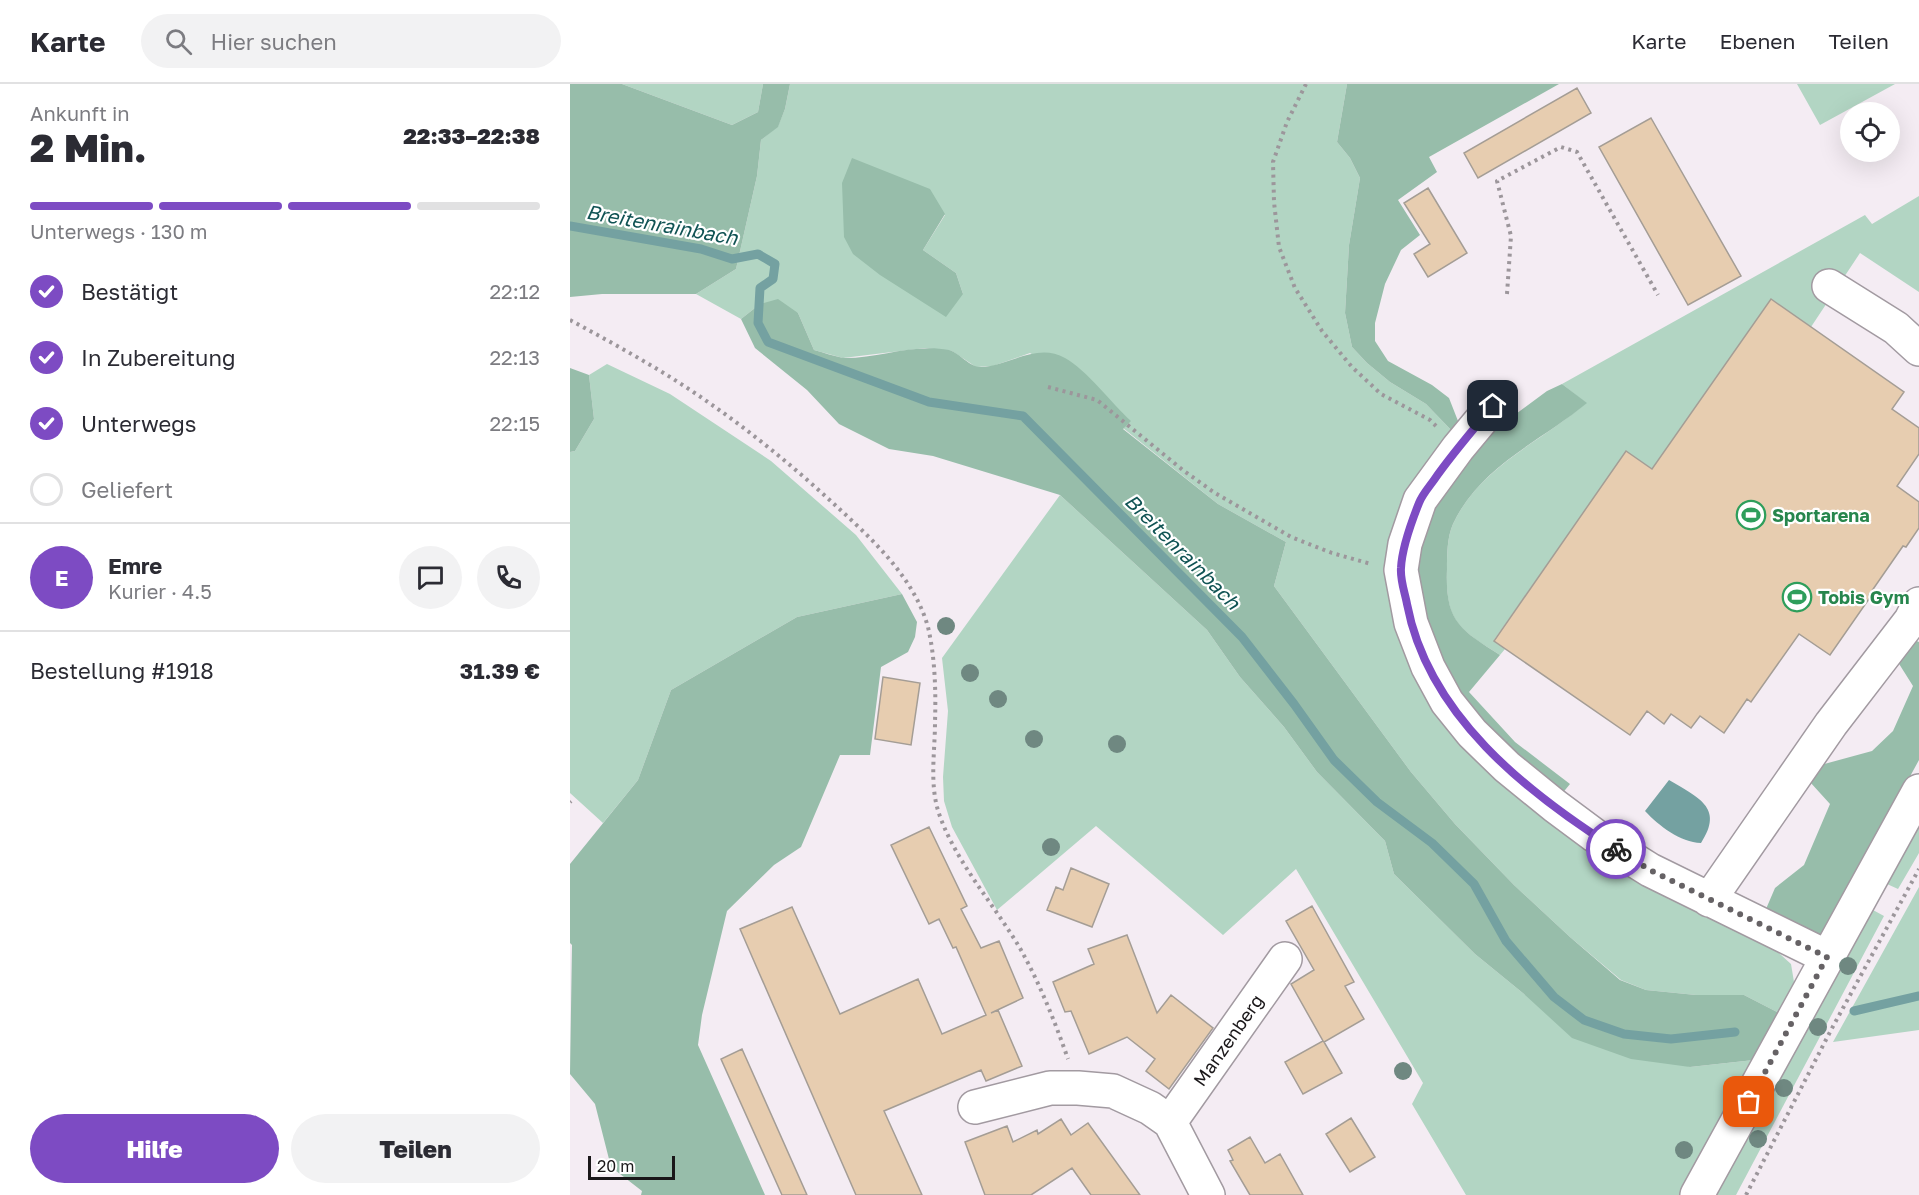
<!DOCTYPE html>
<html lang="de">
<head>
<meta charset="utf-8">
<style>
	body { margin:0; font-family:"Golos Text",sans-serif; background:#f2f2f3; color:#2b2b33; height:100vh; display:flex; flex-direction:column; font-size:22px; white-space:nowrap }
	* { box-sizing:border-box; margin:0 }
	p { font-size:20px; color:#7c7c81 }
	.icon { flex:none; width:33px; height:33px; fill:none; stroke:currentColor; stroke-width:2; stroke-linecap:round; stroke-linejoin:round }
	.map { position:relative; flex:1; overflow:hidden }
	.details { display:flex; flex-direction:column; background:#fff; width:570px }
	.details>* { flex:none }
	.controls { position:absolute; left:1270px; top:18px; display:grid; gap:12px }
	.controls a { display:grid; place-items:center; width:60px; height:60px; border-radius:50%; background:#fff; box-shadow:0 6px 24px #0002; font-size:30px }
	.scale { position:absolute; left:18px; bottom:15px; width:87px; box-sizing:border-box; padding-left:6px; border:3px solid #1a1719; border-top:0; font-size:16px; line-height:21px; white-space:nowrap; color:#1a1719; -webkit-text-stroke:4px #fff; paint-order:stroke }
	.pin { position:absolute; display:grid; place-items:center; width:51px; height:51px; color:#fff; margin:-26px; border-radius:12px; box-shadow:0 3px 9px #0006 }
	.courier { position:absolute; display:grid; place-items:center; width:60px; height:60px; margin:-30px; border:4px solid #7d4bc3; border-radius:50%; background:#fff; color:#222; box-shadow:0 2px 8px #0007 }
	.head em { font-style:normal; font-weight:800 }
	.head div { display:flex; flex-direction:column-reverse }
	.head { display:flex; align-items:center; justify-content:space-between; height:102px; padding:0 30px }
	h1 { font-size:39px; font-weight:800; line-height:45px }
	.bar { display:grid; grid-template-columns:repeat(4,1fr); gap:9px 6px; align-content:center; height:72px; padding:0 30px }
	.bar i { height:8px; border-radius:4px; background:#e1e1e2 }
	.bar .current { background:#7d4bc3 }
	.bar p { grid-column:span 4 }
	.line { display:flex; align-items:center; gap:15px; padding:0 30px; border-top:2px solid #e1e1e2 }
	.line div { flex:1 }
	.round { display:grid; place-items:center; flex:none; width:63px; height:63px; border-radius:32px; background:#f2f2f3 }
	ol { padding:0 30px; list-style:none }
	li { display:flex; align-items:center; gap:18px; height:66px }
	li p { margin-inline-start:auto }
	li .icon { padding:6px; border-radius:50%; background:#7d4bc3; color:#fff; stroke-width:4 }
	li:last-child { color:#7c7c81 }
	li i { width:33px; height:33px; border:3px solid #e1e1e2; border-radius:50% }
	.button { display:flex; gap:12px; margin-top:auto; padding:12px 30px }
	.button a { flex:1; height:69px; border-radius:36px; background:#7d4bc3; color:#fff; font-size:24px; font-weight:800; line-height:69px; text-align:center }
	.button a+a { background:#f2f2f3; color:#2b2b33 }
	header { display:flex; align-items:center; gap:36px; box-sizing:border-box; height:84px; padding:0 30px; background:#fff; border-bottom:2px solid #e1e1e2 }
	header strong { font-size:28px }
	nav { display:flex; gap:33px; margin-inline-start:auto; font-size:21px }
	.search { width:420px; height:54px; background:#f2f2f3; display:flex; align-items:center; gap:15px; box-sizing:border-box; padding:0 21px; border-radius:33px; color:#7c7c81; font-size:22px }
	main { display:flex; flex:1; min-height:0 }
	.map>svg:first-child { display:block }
	.green { fill:#b2d5c3; fill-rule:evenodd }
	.forest { fill:#97bdaa }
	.water { fill:#74a1a1 }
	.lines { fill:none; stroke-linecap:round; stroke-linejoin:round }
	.stream { stroke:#74a1a1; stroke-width:9 }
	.building { fill:#e7cdb0; stroke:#a49d95; stroke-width:1.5 }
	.minor-casing { stroke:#a29aa1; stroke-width:36 }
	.path { stroke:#9c969b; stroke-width:4; stroke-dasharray:3 4.5; stroke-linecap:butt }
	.minor { stroke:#fff; stroke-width:33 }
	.tree { fill:#6f8881 }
	.done { stroke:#666265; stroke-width:6; stroke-dasharray:0 10.8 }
	.route { stroke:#7d4bc3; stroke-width:8 }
	.labels { text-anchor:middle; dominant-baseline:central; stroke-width:4.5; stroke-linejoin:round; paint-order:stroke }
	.leisure-label { font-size:18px; font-weight:bold; fill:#27864d; stroke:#fff; text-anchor:start }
	.street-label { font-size:18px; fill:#1a1719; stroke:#fff }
	.water-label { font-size:20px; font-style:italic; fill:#105354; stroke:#fff }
</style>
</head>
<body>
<header>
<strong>Karte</strong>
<div class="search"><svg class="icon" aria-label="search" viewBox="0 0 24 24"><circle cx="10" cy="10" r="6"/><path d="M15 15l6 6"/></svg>Hier suchen</div>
<nav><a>Karte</a><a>Ebenen</a><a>Teilen</a></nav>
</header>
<main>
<section class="details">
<div class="head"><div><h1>2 Min.</h1><p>Ankunft in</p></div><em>22:33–22:38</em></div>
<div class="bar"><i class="current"></i><i class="current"></i><i class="current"></i><i></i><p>Unterwegs · 130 m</p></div>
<ol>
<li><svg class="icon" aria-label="check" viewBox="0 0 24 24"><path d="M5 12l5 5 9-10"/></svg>Bestätigt<p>22:12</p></li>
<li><svg class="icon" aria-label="check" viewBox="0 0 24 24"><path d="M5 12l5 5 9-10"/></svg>In Zubereitung<p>22:13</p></li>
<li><svg class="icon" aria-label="check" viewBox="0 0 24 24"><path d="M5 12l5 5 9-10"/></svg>Unterwegs<p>22:15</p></li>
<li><i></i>Geliefert</li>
</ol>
<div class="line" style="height:108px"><b class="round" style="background:#7d4bc3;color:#fff">E</b><div><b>Emre</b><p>Kurier · 4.5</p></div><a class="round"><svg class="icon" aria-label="chat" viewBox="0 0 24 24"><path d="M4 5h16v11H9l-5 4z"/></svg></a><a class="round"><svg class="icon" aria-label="phone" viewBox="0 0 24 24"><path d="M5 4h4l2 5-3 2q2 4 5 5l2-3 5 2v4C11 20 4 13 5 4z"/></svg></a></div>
<div class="line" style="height:78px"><div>Bestellung #1918</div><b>31.39 €</b></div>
<div class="button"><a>Hilfe</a><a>Teilen</a></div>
</section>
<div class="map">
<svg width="1349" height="1111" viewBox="0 0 1349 1111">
	<rect width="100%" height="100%" fill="#f4ecf3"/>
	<path class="green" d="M52,0H193L188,28L162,41Z
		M220,0H777L767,58L780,74L790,94L779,161L775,229L782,263L797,279L820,298L856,320L883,348L865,613L1198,859L1221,880L1224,898L1209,929L1174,911H1126L1076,906L1051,896L1000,853L944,801L885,740L841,688L704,502L716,458L648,420L553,344L560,337L542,320L460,269L423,282L406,283L382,267L355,264L273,274L244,266L228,229L190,220L171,235L126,210L166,185L187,92L191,56L208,42L215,25ZM272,99L375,131L353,166L386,189L393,210Z
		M1227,0H1325L1250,41Z
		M1349,112V208L1290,169L1241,243L1201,215L1082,385L1056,368L924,556L935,565L930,571C889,545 875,538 877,486C877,472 877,453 883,440C910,382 970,359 1016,319L992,300L1295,131L1302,140Z
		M37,280L100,310L201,377L286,451L332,510L227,533L101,606L68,696L33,739L0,709V368L5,367L24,335L19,291Z
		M490,411L637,546L670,593L714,643L747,688L815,757L824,790L905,870L954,910L1120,983L1184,976L1110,1111H896L842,1020L853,999L726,785L653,851L526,742L427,826L382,743L374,717L373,693L378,627L372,574Z
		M1349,740V769L1328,805L1317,800Z
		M1349,803V946L1263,958Z
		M1303,826L1314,832L1166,1111H1143Z"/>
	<path class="forest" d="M0,0H52L162,41L188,28L193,0H220L215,25L208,43L191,56L187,92L166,185L126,210H32L0,213Z
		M777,0H989L859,73L867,88L828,116L850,151L831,166L815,200L805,239V257L818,277L862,301L879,314L888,337L883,348L856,320L820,298L797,279L782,263L775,229L779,161L790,94L780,74L767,58Z
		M282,74L360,105L375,130L353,166L386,189L393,210L376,233L310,191L283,170L274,153L272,99Z
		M208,215L228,229L244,266C253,268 265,273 275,274C310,274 344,259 379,266C390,269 399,283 411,283C439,282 467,258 495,274C517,286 541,319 561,337L553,345L648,420L716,458L704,502L841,688L885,740L944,801L1000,853L1050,896L1076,906L1126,911H1174L1209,929L1184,976L1120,983L1061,975L1002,954L954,910L905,870L824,790L815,757L747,688L714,643L670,593L637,546L490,411L363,372L319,365L269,340L237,306L185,264L171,235L190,220Z
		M0,284L19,291L24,335L5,367L0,368Z
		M992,300L1017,319C970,358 910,382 883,440C877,453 877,472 877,485C875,537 889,545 930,571L899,608L945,658L1000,700L991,711L915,648L849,544L845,461L860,424L912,355L977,307Z
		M332,510L347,538L345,553L338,568L311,583L300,671H270L231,763L204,781L157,827L132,931L128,961L195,1111H71L72,1107L41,1083L25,1020L0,990L2,861L0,859V780L68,696L101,606L227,533Z
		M1340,554L1349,558V676L1251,855L1196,825L1205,804L1234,781L1260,720L1240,698L1247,682L1302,667L1323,647L1343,602L1326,575Z"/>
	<path class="water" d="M1099,696C1127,713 1155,723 1131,759C1110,758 1089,742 1075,727Z"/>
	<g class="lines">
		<path class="stream" d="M0,142L131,165L162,175L188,170L205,180L203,195L190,204L188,239L198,258L359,318L453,332L672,553L724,620L764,676L807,718L862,759L904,800L936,857L984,913L1014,936L1054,950L1101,955L1165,948
			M1284,927L1349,912"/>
	</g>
	<path class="building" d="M1007,4L1021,29L908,94L894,69Z
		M1081,34L1171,192L1118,221L1029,63Z
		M858,104L897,169L858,193L844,170L860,160L834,119Z
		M1201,215L1334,308L1322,325L1349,344V370L1327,402L1349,418V444L1336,463L1333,462L1299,511L1301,512L1260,571L1229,550L1181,618L1177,615L1154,649L1130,632L1121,644L1101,630L1094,640L1077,627L1060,651L924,557L1056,367L1082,385Z
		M313,593L350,599L341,661L305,655Z
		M359,743L397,822L391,825L411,864L429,857L453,914L421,929L428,926L452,982L416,997L411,986L314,1027L352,1111H286L170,845L222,823L270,930L348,895L372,950L416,931L386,863L383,864L369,835L359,840L321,761Z
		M501,784L539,800L522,843L477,826L486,803L493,806Z
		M742,822L784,898L775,902L794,935L754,958L772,989L733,1010L715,978L753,957L721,900L744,886L716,837Z
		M557,851L587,929L601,911L643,944L599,1005L576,987L585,975L557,953L519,970L501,927L495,928L483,898L524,880L518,865Z
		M172,965L237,1111H212L151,975Z
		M781,1034L805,1073L780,1088L756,1050Z
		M491,1035L501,1051L518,1039L570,1111H521L502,1084L461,1111H415L395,1058L437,1042L443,1058L467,1046L468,1050Z
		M680,1053L695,1079L710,1070L733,1111H680L660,1077L663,1076L658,1066Z"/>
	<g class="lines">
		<g class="minor-casing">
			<path id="minor" d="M1259,202L1326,244L1349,265
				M923,322L888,364L850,416L835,460L831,486L841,539L858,583L877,618L902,649L937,683L985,722L1024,751L1080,786L1257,873
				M1139,816L1261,640L1341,536L1349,520
				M405,1023L480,1004H508L543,1007L580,1024L600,1038L638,1111
				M600,1038L715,875
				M1127,1111L1349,707"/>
		</g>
		<path class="path" d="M736,0L717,38L703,78L704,118L709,163L725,204L752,247L782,283L811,310L860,336L866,342
			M937,210L941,152L927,97L991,63L1007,68L1088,211
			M0,236C46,261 92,286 135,316C180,347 224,383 264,420C301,454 344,493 358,543C365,573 366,607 365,638C365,666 360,695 367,723C381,773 425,821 451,866C470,900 485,938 498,975
			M478,303L527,316L614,387L645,409L721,453L762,469L801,480
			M0,718L1,717
			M1176,1111L1261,946L1349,785"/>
		<use href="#minor" class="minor"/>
	</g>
	<g class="tree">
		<circle cx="376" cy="542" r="9"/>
		<circle cx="400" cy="589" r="9"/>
		<circle cx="428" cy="615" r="9"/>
		<circle cx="464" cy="655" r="9"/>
		<circle cx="547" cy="660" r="9"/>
		<circle cx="481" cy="763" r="9"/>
		<circle cx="1278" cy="882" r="9"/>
		<circle cx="1248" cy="943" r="9"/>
		<circle cx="833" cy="987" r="9"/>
		<circle cx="1214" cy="1004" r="9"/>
		<circle cx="1188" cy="1055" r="9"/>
		<circle cx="1114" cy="1066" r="9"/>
	</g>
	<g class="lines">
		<path class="done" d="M1046,765L1080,786L1257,873L1179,1018"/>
		<path class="route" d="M923,322C903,346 882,370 864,396C859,403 852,411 849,419C841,439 832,463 831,484C830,496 835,509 837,520C858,631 956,708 1046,765"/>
	</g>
	<defs>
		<g id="stadium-ring" transform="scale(1.5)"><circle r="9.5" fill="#fff" stroke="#2e9e5b" stroke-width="1.5"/><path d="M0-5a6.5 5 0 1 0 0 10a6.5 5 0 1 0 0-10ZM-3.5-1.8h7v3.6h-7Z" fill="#2e9e5b"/></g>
	</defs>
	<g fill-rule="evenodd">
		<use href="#stadium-ring" x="1181" y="431"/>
		<use href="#stadium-ring" x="1227" y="513"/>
	</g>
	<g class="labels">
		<g class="leisure-label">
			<text x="1202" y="431">Sportarena</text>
			<text x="1248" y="513">Tobis Gym</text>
		</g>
		<g class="street-label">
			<text transform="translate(658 956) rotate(-55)">Manzenberg</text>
		</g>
		<g class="water-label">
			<text transform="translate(92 140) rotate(10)">Breitenrainbach</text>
			<text transform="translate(613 467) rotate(45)">Breitenrainbach</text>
		</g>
	</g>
</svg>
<div class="controls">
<a><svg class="icon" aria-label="locate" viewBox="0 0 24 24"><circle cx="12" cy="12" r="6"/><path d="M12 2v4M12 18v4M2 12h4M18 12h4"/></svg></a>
</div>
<div class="scale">20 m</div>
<div class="pin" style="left:1179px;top:1018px;background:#ea580c"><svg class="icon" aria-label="bag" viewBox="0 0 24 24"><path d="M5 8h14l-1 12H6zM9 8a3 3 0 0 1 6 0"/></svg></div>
<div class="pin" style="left:923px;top:322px;background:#1f2937"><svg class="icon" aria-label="home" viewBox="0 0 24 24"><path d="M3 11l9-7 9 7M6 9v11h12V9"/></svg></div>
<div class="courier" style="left:1046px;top:765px"><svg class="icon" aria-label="bike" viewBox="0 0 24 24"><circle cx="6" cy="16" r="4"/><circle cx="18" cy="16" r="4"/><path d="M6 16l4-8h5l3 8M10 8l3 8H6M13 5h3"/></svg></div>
</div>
</main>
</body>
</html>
